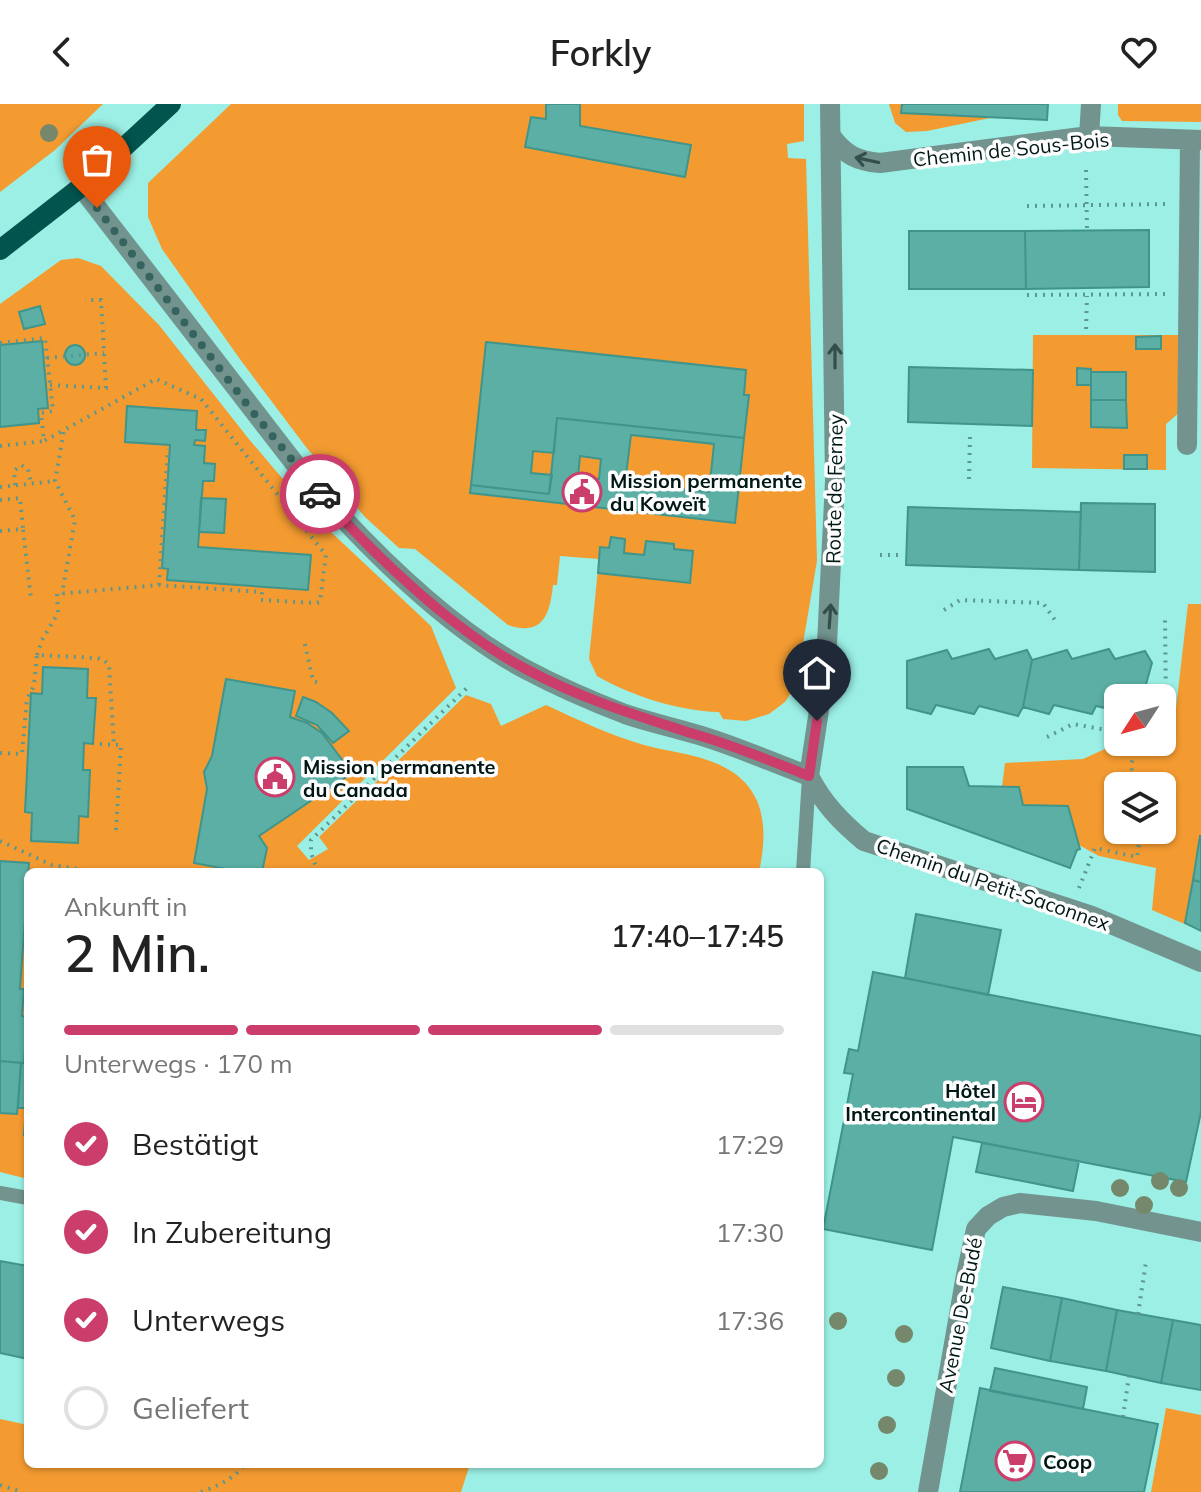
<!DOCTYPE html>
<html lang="de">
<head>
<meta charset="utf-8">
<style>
	body { margin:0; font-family:Mulish,sans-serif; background:#f6f6f6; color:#222; height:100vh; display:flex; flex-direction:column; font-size:30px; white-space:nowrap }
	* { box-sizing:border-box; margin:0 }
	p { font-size:26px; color:#767676 }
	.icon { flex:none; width:44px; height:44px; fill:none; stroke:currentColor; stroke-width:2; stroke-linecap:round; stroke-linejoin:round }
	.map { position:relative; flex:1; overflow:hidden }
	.panel { position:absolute; left:24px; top:764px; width:800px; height:600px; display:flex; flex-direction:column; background:#fff; border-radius:12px; box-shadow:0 2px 6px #0004 }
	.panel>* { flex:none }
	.needle { width:52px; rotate:234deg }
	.controls { position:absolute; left:1104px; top:580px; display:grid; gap:16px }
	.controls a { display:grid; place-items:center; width:72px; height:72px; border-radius:12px; background:#fff; box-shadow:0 2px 6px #0004; font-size:40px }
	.pin { position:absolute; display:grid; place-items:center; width:68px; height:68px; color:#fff; margin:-82px -34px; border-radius:50% 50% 50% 0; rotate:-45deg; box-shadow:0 0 8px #0007 }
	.pin .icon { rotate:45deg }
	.courier { position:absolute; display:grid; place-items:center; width:80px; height:80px; margin:-40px; border:6px solid #cb3d6b; border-radius:50%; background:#fff; color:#222; box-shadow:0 2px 10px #0007 }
	.headline em { font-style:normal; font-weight:600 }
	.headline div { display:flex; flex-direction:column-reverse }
	.headline { display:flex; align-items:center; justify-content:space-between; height:136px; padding:0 40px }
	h1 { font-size:52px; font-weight:600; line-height:60px }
	.bar { display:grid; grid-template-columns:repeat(4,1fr); gap:12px 8px; align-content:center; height:96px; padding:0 40px }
	.bar i { height:10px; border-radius:6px; background:#e0e0e0 }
	.bar .on { background:#cb3d6b }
	.bar p { grid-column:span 4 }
	ol { padding:0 40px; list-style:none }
	li { display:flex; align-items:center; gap:24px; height:88px }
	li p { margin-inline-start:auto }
	li .icon { padding:8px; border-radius:50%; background:#cb3d6b; color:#fff; stroke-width:4 }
	li:last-child { color:#767676 }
	li i { width:44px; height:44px; border:4px solid #e0e0e0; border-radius:50% }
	header { display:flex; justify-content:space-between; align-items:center; height:104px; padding:0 40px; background:#fff; font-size:36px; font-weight:600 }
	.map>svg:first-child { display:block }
	.green { fill:#f39b31; fill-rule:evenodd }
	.building { fill:#5bafa5; stroke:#3f958c; stroke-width:2; fill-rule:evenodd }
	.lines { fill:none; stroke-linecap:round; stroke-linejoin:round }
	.path { stroke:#5c9790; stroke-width:4; stroke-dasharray:2 6; stroke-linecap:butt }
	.service { stroke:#72938e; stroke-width:14 }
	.minor { stroke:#72938e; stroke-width:20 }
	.tertiary { stroke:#72938e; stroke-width:20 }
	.primary { stroke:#01554e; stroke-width:20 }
	.tree { fill:#75886b }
	.oneway { stroke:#334f4b }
	.done { stroke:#36635d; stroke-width:8; stroke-dasharray:0 14.4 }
	.route { stroke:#cb3d6b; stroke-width:10 }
	.labels { text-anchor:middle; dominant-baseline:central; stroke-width:7; stroke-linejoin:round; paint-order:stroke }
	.street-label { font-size:20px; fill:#001815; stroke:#fdfdfd }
	.poi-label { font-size:20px; font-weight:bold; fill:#001815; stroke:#fdfdfd; text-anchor:start }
</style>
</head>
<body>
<header><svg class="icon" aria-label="back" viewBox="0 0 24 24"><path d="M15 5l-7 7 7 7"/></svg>Forkly<svg class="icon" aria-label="heart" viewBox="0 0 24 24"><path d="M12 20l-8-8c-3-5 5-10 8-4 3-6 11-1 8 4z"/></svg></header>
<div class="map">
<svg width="1201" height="1388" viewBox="0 0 1201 1388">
	<rect width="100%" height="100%" fill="#9befe4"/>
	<path class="green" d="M0,0H103L55,46L0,88Z
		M231,0H804V37L787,40L788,54L806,55L817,457L798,569L792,587L785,598L769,610L746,617L723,615L719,608C679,607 632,592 597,572L589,555L599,455L560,452L557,481H553C550,510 543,533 508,521L415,445L399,444L365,413L306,343L242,258L162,145L148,113V79Z
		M889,0H902V9L995,13L927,27L906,28L895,19Z
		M1118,0H1201V18L1122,17L1118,11Z
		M78,154L101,162L159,221L248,334L315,413L431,522L456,584L297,742L309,756L328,745L319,733L466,591L491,600L501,622L546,601C578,616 610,631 644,641C665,647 689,649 710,657C763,676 770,717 759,768H28V1075L0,1068V200L61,156Z
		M1033,231H1181L1180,308L1166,320V366L1032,364Z
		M1188,500H1201V827L1152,806L1156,764L1099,752L1079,741L1068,702L1023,701L1019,683H1002L1005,659L1083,655L1118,639H1172ZM1118,682H1162V726H1118Z
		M1166,1304L1201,1311V1388H1151Z
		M0,1315L28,1321V1360L227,1362L229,1360H470L461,1388H0Z"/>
	<path class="building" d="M546,0H580V22L691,41L685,73L525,43L531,13L546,15Z
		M902,0H1048L1047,16L901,9Z
		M1149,126V183L1026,185L1025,127Z
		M909,127H1025L1026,185H909Z
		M40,202L45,220L24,225L19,208Z
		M1161,232V245H1136V233Z
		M42,237L48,304L38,305L39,319L0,323V241Z
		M486,238L746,266L744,291H749L744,334L557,314L554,349L533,347L531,369L552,371L549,390L471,381Z
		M65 251a10 10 0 1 1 20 0a10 10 0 1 1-20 0Z
		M909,263L1033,266L1032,322L908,318Z
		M1077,264L1091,265V281H1077Z
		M1091,268H1126V296H1091Z
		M1091,296H1126L1127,324L1091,323Z
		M127,302L197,307L196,326H206L205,337L195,336L194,341L205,342L204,359L215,360L214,377H203L198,443L311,451L308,486L167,476L168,465L162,464L170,341L125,338Z
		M557,314L744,334L735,419L470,389L471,381L549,390ZM631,331L714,340L709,388L625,379ZM580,352L601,355L599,375L578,373Z
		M1124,351H1147V365H1124Z
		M201,394L226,395L224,429L199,428Z
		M1081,399L1155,400V468L1079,466Z
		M908,403L1081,408L1079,466L906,461Z
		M611,433L625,435L624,449L644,451L646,437L674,440V445L693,447L690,479L598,469L600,443L609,444Z
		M989,545L995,555L1027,546L1032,556L1023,603L1018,612L979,602L974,610L936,601L931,610L907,604V557L947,546L952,555Z
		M1109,545L1115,555L1145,547L1152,559L1145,584L1151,585V594H1118V607L1096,602L1092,610L1054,601L1049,610L1023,603L1032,556L1067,546L1072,555Z
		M43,563L88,565L87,594H96L93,640L84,639L83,666H90L88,713L79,712L78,739L31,737L32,709L25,708L31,589L42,590Z
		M226,575L295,587L290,613L307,619L322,629L352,669L259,732L267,744L262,768H242L194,759L207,685L204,668L212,652Z
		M303,593L316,598L332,609L349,627L333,639L317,621L296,612Z
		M907,663H963L969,682L1019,683L1023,701L1068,702L1080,745L1077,746L1070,764L907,705Z
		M1200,732H1201V778L1193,776Z
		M0,757L29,759L20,885H24L22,912L27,913L24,959L0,957Z
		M1193,776L1201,778V827L1185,819Z
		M916,810L1001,826L988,891L905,874Z
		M873,868L1201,932V1008L1186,1078L953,1033L932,1146L823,1125L853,970L844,969L849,945L858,947Z
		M0,957L21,959L17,1010L0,1009Z
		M21,959H28V1032L24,1031L26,1004H18Z
		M982,1039L1079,1057L1073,1087L976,1068Z
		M0,1157L28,1162V1255L0,1249Z
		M1003,1183L1062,1194L1050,1257L991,1244Z
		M1062,1194L1117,1206L1106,1267L1050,1257Z
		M1117,1206L1173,1216L1161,1279L1106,1267Z
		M1173,1216L1201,1221V1286L1161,1279Z
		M995,1264L1087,1283L1083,1305L990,1287Z
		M980,1284L1158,1320L1144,1388H960Z"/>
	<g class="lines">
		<path class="path" d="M1086,66L1087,127
			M1027,102L1168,100
			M1027,191L1168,190
			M1086,225L1087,192
			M0,239L45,234L53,307L41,309L44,337L64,326L55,377L75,416L62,490
			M47,254L104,249
			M50,281L106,284L101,196H85
			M0,342L44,337
			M969,375L970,333
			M15,381L14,367L21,361L28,365L31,380
			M0,383L55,377
			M0,396L20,394L23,425
			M0,427L23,425L31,495
			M880,451H902
			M159,481L168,345
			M944,506L960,496L1043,499L1057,519
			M305,540L313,577L320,579
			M37,551L42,536L58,509L57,490L159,481L262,488L261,496L316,499L320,498L326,451L201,295L156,275L64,326
			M1162,605L1166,600L1165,516
			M1047,633L1073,620L1118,628
			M100,640L121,641L116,726
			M0,649L22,650L27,595L34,582L37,551L97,554L104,556L109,561L114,641
			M1135,682L1131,662L1137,638
			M0,737L52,761L98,768
			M318,768L311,749V736L469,582
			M1079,784L1095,744L1137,753L1141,726
			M1138,1210L1146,1158
			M1123,1313L1129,1272
			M0,1381L22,1388
			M201,1388C218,1382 235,1374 245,1360"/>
		<path class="service" d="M803,768L809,673
			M0,1089L28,1094"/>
		<path class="minor" d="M831,32C845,51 857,57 880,59L1089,32L1201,36
			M1089,32L1091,0
			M1187,341L1190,36
			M928,1388L966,1171L976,1125L988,1112L1003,1103L1020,1099L1096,1107L1201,1128"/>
		<path class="tertiary" d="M81,83L302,369C362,438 443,521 525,565C557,582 591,597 625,610C648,618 672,623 695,630C734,641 771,658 809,672
			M809,672L826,560L835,377L830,0
			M809,672C823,699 840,717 864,737L1092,812L1201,858"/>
		<path class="primary" d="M0,146L81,83L171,0"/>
	</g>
	<g class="tree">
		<circle cx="49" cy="29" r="9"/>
		<circle cx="1160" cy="1077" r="9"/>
		<circle cx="1120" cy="1084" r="9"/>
		<circle cx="1179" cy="1084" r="9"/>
		<circle cx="1144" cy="1101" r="9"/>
		<circle cx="838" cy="1217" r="9"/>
		<circle cx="904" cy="1230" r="9"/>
		<circle cx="896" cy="1274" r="9"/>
		<circle cx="887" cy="1321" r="9"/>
		<circle cx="879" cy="1367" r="9"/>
	</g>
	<defs><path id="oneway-shaft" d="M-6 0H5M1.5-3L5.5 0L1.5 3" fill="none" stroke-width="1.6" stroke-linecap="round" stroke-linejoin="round" transform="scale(2)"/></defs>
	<g class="oneway">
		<use href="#oneway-shaft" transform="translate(867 56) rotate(-168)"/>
		<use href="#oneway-shaft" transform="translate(835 252) rotate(-90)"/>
		<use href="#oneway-shaft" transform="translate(830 512) rotate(-86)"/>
	</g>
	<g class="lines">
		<path class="done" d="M97,104L252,307L320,390"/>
		<path class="route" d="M320,390C374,451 452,526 524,564C579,594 635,611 694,630C733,641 771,657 809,672L817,617"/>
	</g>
	<defs>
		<g id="civic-ring" transform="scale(2)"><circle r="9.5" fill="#fdfdfd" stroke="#cb3d6b" stroke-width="1.5"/><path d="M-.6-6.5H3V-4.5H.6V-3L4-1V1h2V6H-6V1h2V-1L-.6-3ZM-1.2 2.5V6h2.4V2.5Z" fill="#cb3d6b"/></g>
		<g id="hotel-ring" transform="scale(2)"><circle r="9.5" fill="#fdfdfd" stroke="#cb3d6b" stroke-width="1.5"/><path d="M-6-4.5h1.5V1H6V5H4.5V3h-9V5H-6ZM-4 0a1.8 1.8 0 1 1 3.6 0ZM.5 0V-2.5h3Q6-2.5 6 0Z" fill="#cb3d6b"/></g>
		<g id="supermarket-ring" transform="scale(2)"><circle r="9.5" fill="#fdfdfd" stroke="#cb3d6b" stroke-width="1.5"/><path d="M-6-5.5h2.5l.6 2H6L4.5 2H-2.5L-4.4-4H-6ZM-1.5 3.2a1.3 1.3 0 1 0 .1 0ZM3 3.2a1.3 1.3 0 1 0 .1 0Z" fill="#cb3d6b"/></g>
	</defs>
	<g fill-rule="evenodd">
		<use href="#civic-ring" x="582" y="388"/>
		<use href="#civic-ring" x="275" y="673"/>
		<use href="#hotel-ring" x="1024" y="998"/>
		<use href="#supermarket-ring" x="1015" y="1357"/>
	</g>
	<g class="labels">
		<g class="street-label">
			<text transform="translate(1011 45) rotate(-6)">Chemin de Sous-Bois</text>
			<text transform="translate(834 385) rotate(-89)">Route de Ferney</text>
			<text transform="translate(993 780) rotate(19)">Chemin du Petit-Saconnex</text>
			<text transform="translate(960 1211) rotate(-79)">Avenue De-Budé</text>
		</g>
		<g class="poi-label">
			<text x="610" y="376">Mission permanente<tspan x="610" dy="23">du Koweït</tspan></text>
			<text x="303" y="662">Mission permanente<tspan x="303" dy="23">du Canada</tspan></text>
			<text x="996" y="986" text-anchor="end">Hôtel<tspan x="996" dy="23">Intercontinental</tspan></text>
			<text x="1043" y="1357">Coop</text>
		</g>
	</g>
</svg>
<div class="controls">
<a><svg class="needle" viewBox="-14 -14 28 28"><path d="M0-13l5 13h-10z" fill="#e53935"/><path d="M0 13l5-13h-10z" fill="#767676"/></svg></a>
<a><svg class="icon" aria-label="layers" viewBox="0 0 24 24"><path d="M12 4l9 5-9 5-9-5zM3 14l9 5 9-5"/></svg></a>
</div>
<div class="pin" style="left:97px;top:104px;background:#ea580c"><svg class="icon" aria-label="bag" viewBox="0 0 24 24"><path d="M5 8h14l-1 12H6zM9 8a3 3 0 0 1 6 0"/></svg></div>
<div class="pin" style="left:817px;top:617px;background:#1f2937"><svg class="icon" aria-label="home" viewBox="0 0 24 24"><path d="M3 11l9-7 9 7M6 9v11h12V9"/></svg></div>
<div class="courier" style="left:320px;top:390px"><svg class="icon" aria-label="car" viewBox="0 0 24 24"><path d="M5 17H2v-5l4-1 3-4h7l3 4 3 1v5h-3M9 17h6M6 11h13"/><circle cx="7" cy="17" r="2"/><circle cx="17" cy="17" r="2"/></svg></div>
<section class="panel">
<div class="headline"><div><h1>2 Min.</h1><p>Ankunft in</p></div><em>17:40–17:45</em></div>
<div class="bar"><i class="on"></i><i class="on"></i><i class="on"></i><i></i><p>Unterwegs · 170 m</p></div>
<ol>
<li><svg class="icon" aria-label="check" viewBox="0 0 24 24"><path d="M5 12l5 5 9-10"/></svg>Bestätigt<p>17:29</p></li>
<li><svg class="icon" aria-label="check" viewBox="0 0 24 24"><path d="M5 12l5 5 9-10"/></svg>In Zubereitung<p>17:30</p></li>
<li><svg class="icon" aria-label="check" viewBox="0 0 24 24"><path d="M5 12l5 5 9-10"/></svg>Unterwegs<p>17:36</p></li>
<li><i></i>Geliefert</li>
</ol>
</section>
</div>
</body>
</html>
